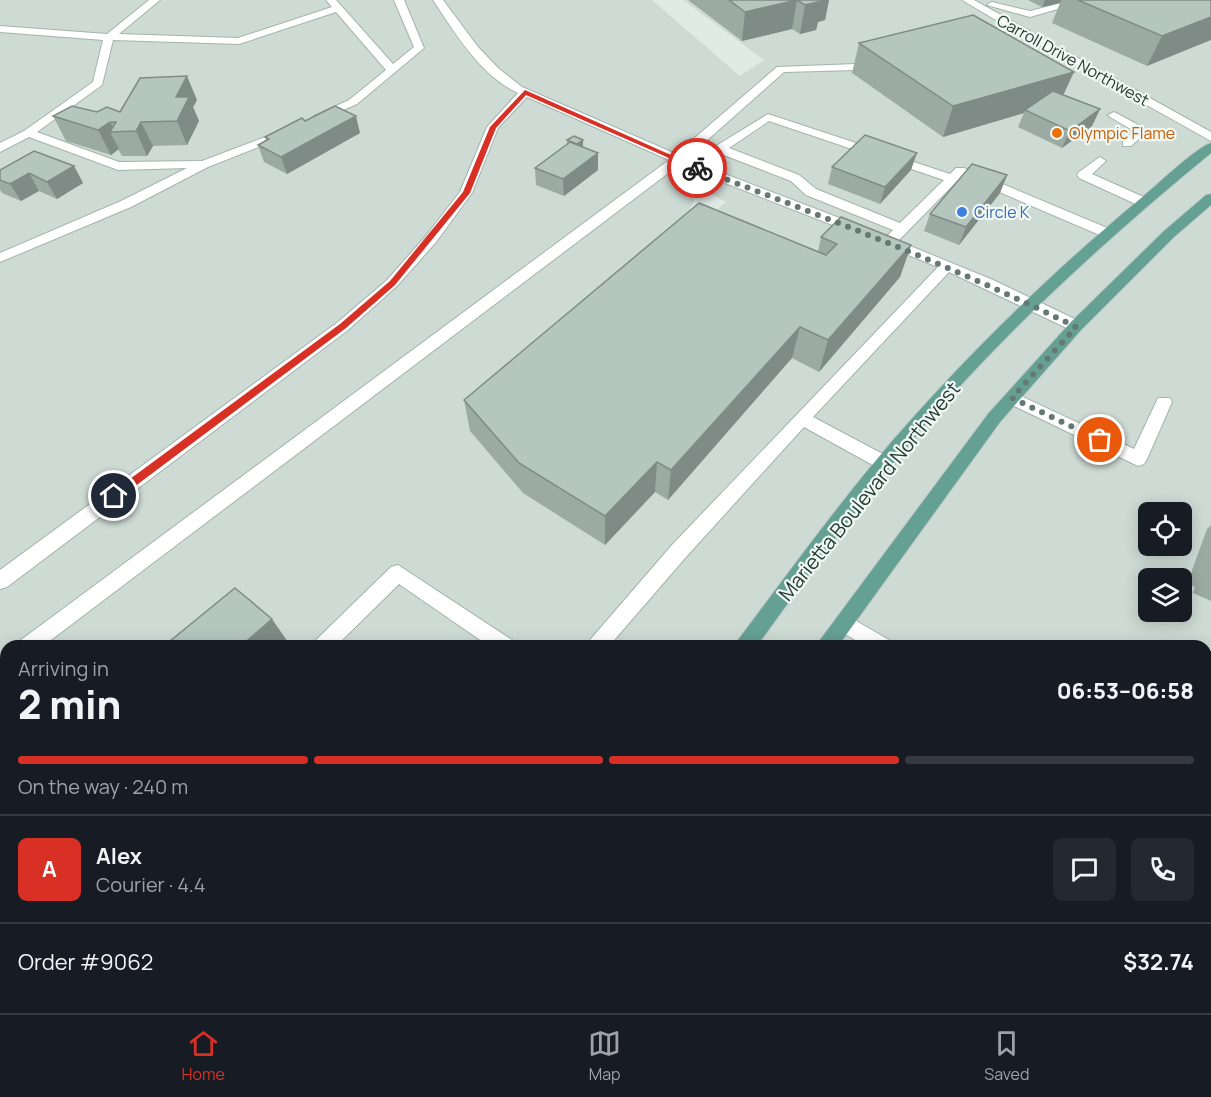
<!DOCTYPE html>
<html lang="en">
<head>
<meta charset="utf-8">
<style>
	body { margin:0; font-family:Manrope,sans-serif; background:#242831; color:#f1f3f6; height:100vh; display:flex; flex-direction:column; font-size:22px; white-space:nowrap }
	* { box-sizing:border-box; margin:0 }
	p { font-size:20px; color:#9ea1a6 }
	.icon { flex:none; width:33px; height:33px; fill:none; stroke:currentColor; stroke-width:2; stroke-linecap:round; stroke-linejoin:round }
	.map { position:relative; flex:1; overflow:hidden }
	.side { position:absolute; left:0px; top:640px; width:1212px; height:374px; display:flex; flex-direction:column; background:#171b24; border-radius:18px 18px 0 0; box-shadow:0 3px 15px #0003 }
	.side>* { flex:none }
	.controls { position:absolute; left:1138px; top:502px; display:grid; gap:12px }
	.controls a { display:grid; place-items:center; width:54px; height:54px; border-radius:9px; background:#171b24; box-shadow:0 3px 15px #0003; font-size:30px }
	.pin { position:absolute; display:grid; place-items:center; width:51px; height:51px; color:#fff; margin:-26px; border:3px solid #fff; border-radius:50%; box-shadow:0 2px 6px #0007 }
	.courier { position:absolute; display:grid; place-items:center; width:60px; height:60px; margin:-30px; border:4px solid #d93025; border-radius:50%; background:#fff; color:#222; box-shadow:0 2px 8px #0007 }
	.head em { font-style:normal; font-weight:800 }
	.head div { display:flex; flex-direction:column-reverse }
	.head { display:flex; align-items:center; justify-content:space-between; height:102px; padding:0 18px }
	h1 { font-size:39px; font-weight:800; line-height:45px }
	.bar { display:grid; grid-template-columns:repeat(4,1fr); gap:9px 6px; align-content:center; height:72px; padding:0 18px }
	.bar i { height:8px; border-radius:4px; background:#363941 }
	.bar .on { background:#d93025 }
	.bar p { grid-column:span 4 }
	.line { display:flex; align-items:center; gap:15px; padding:0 18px; border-top:2px solid #363941 }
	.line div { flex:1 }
	.round { display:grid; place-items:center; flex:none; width:63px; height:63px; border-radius:9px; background:#242831 }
	.dock { display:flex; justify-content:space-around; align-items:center; height:84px; border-top:2px solid #363941; background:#171b24; font-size:16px; color:#9ea1a6 }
	.dock a { display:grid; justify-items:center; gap:3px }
	.dock .on { color:#d93025 }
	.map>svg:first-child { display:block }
	.built { fill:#cedbd5; fill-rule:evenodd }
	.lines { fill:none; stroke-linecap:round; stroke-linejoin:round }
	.minor-casing { stroke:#a3b3ad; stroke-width:2 }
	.major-casing { stroke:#c1c8c6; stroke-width:2 }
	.minor { fill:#fff; fill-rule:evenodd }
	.major { fill:#65a193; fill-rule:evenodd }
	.wall { fill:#9caaa4 }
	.shaded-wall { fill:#7f8b86 }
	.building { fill:#b5c6bf; stroke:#7f8b86; stroke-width:1.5 }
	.route { fill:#d93025 }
	.done { stroke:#647973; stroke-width:6; stroke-dasharray:0 10.8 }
	.food-dot { fill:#e8710a; stroke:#f1f8f4; stroke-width:2 }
	.shop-dot { fill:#3f7fe0; stroke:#f1f8f4; stroke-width:2 }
	.labels { text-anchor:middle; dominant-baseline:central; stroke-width:4.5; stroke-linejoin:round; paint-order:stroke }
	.far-street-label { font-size:16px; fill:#213b35; stroke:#f1f8f4 }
	.far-food-label { font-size:16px; fill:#c56008; stroke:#f1f8f4; text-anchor:start }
	.far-shop-label { font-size:16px; fill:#366cbe; stroke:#f1f8f4; text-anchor:start }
	.street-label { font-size:20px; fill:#213b35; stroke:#f1f8f4 }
</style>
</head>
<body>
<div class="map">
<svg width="1211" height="1013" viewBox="0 0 1211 1013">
	<rect width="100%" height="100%" fill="#e0ebe6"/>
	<path class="built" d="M0,0H652L740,76L764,60L683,0H1211V1013H0ZM700,188L726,202L672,247ZM1149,513H1182V546H1149ZM1149,579H1182V612H1149ZM6,646H1206V1008H6Z"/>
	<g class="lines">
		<g class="minor-casing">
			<path id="minor" d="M149,0H160L119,34L238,38L332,7L326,0H336L393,64L414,47L394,0H404L424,48L357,104L318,121L314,120V116L349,100L386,70L336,12L239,44L113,40L102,85L37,132L119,162L202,161L276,133H284L286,136L208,167L131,207L0,262V253L121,201L187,168L118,170L29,137L0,152V143L24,131L93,82L103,40L0,32V26L107,34Z
				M433,0H443L478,47L498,68L522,87L676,154L777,67L856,64L882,60V64L856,70L784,72L686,159L863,227L865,230L858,234L853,233L679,165L43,646H18L21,640L669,160L527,97L498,128L472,193L436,242L397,286L348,330L7,587L0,589V570L338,322L387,280L426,236L460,192L487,127L518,93C481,76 455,33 433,0Z
				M962,0H974L1211,132V141L1013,30L973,38V34L1006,26Z
				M1073,0H1089L1030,17L987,5L992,2L1030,11Z
				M1114,112L1146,129L1148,131L1131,146H1123V140L1134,131L1110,117L1108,115Z
				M768,114L950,174L956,168H964L1112,230L1114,233L1112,236H1102L962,176L898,241L993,280L1081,322L1083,326L1081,330H1071L949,272L813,417L892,459L895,464L892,469L886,471L880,469L804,427L686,557L609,646H587L590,640L672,545L938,267L881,244L879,241L881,238L886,237L893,230L806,195L791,181L716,152V146ZM769,121L944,180L900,223L816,189L799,175L729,148Z
				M1100,157L1106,161L1092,174L1148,199L1149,202L1148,205H1138L1079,178L1077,175L1079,172Z
				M1012,392L1134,449L1158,398H1170L1172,402L1147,459L1144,464L1138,466L1006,402L1004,398L1006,394Z
				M398,565L512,640L515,646H489L399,584L336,646H313L316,640L391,567Z
				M844,614L889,640L892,646H865L837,629L834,623L837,617Z
				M6,654V675L0,677V656Z
				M269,1008H297L295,1013H267Z"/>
		</g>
		<g class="major-casing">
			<path id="major" d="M1211,143V153C1110,236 1013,324 928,422C866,494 812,570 757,646H735L738,640C789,572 839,503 894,439C969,353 1052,272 1140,199C1155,187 1195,148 1211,143Z
				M1211,194V205L1174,237L1081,330L1000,422L838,646H817L820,640L988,414L1071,322L1164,231L1206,195Z
				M464,1008H492L490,1013H462Z
				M569,1008H596L594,1013H567Z"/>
		</g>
		<use href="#minor" class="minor"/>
		<use href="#major" class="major"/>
	</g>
	<path class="wall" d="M688,0H829L825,20L818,22L816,30L800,34L792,29L742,41Z
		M1028,0H1211L1147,66L1052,23L1060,3L1042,7Z
		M859,43L1063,95L1100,109L1092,126L1062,148L1018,127L1024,113L943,137L852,73Z
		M197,100L193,107L199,121L187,145L153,146L147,156H122L118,149L111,155L66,141L53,116L97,112H120Z
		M305,121L360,133L287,174L264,162L258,145L266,140L265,137Z
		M567,140H583V147L598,153V170L564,196L536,185L535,168L567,144Z
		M74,166L83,183L57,199L39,191L21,201L2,193L0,190V170Z
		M832,167L911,170L880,204L828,184Z
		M1007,175L1000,193L959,245L924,231L930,214Z
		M821,237L911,245L900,277L819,372L792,358L668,500L655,492L605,545L523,493L470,431L464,400L818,252Z
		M1211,525V601L1193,593L1195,587L1187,584L1207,529Z
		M899,1008H1206L1211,1013H897Z"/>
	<path class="shaded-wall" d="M797,0L792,29L742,41L745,12Z
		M813,0H829L825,20L818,22L816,30L800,34L805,5Z
		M1045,0H1061L1060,3L1042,7Z
		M1211,17V40L1147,66L1162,36Z
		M1074,72L1060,102L1025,110L1024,113L943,137L953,106Z
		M187,76L197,100L193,107L199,121L187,145L177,121L176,97Z
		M1100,109L1092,126L1062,148L1070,131Z
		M356,116L360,133L287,174L281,157Z
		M110,122L115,132H110L119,149L111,155L98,130Z
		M141,122L153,146L147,156L136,131Z
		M583,140V149L577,153V144Z
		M598,153V170L564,196L563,179Z
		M917,153L911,170L880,204L885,187Z
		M74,166L83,183L57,199L47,182Z
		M29,173L39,191L21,201L10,184Z
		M1007,175L1000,193L959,245L966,227Z
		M911,245L900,277L819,372L828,340Z
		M800,327L792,358L668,500L671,470Z
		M657,462L655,492L605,545V516Z
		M272,619L290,645L288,646H241Z
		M0,823L6,826V849L0,842Z
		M141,1008H167V1009L170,1013H145Z
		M188,1008H223L218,1013H193L185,1011Z"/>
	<path class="building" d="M729,0H797L745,12Z
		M797,0H820L822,1L805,5Z
		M1078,0H1211V17L1162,36Z
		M973,15L1074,72L953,106L859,43Z
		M187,76L176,97H189L177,121L141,122L136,131L110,132L116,122H110L98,130L53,116L72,106L97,112L107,107L120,112L140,78Z
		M1053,91L1100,109L1070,131L1025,110Z
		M335,106L356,116L281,157L258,145L269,139L265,137L302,118L305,121Z
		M865,135L917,153L885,187L832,167Z
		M574,136L583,140L577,144L567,140Z
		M570,142L598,153L563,179L535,168Z
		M34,151L74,166L47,182L29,173L10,184L0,180V170Z
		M972,164L1007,175L966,227L930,214Z
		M699,203L826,255L837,244L821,237L841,217L911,245L828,340L800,327L671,470L657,462L605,516L519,463L464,400Z
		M235,588L272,619L241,646H164Z
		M6,777V803L0,796V782Z
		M0,842L6,849V1008H141L145,1013H0Z
		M1206,867L1211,870V1013H914L917,1008H1206Z"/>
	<path class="route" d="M525,90L700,168L694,169L526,95L496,128L470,193L395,285L346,328L118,499H111V493L340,324L390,281L463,192L490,127Z"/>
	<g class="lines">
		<path class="done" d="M697,168C826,218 951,265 1076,327L1012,398L1100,440"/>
	</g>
	<circle class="food-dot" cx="1057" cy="133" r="6"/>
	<circle class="shop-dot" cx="962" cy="212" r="6"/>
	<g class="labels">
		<g class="far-street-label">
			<text transform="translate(1073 60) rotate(29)">Carroll Drive Northwest</text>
		</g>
		<g class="far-food-label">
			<text x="1069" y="133">Olympic Flame</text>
		</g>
		<g class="far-shop-label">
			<text x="974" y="212">Circle K</text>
		</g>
		<g class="street-label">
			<text transform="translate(869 491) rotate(-51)">Marietta Boulevard Northwest</text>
		</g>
	</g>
</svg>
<div class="controls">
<a><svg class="icon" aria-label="locate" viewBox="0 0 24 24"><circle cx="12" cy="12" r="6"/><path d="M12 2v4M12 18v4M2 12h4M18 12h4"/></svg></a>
<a><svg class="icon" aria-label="layers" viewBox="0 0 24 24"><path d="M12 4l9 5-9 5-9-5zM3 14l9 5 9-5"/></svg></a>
</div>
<div class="pin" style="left:1100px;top:440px;background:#ea580c"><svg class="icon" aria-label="bag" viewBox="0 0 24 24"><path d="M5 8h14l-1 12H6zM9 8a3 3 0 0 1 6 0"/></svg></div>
<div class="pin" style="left:114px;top:496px;background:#1f2937"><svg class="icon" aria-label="home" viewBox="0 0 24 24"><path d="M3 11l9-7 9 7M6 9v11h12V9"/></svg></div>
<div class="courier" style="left:697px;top:168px"><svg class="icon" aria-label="bike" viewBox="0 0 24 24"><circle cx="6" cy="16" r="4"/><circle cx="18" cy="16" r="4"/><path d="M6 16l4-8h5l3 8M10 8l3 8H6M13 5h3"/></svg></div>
<section class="side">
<div class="head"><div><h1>2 min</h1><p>Arriving in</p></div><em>06:53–06:58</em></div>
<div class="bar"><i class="on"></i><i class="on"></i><i class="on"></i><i></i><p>On the way · 240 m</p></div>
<div class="line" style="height:108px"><b class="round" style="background:#d93025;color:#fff">A</b><div><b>Alex</b><p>Courier · 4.4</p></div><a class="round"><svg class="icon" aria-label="chat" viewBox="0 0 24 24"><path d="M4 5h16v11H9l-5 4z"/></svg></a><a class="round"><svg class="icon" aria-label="phone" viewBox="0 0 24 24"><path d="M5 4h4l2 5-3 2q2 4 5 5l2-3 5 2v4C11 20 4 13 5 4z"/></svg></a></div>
<div class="line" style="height:78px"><div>Order #9062</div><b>$32.74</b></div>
</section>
</div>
<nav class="dock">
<a class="on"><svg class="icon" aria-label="home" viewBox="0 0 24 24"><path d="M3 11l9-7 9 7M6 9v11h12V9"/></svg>Home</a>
<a><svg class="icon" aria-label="map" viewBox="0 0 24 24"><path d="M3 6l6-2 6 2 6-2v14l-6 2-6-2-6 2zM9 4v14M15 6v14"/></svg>Map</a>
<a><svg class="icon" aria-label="saved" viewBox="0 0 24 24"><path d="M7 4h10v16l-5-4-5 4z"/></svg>Saved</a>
</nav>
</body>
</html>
